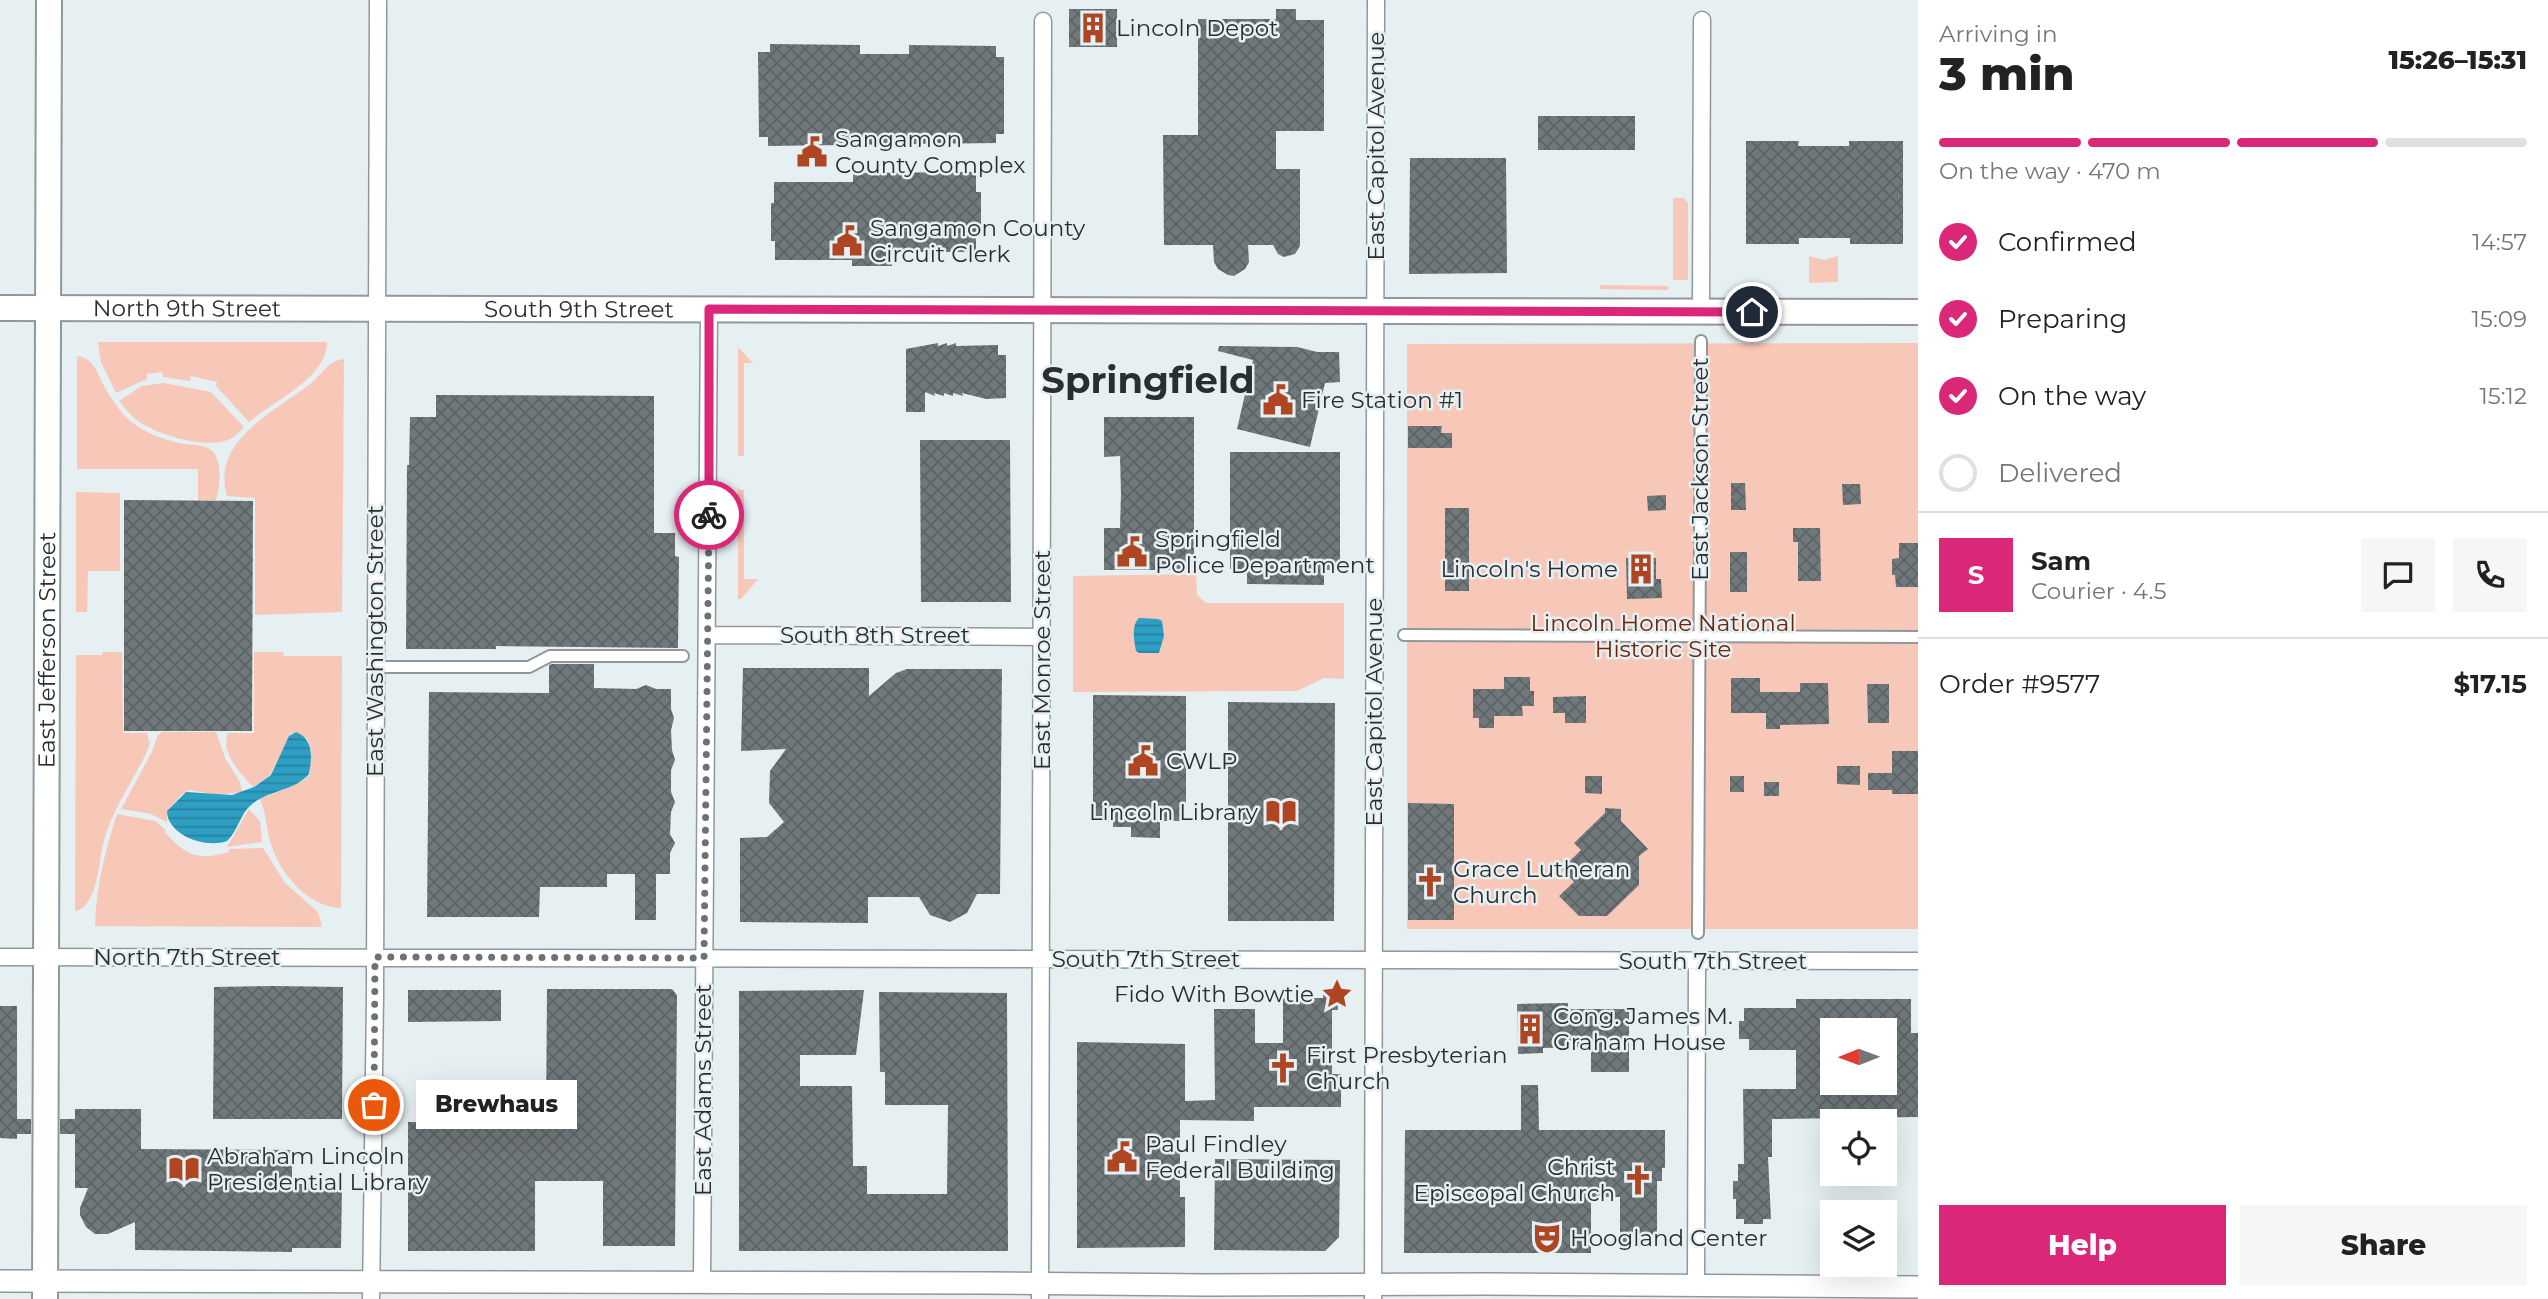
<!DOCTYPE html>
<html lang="en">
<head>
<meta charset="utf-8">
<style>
	body { margin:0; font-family:Montserrat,sans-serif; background:#f6f6f6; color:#222; height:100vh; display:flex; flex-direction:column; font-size:26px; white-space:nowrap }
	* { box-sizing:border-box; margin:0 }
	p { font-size:23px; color:#767676 }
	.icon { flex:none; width:38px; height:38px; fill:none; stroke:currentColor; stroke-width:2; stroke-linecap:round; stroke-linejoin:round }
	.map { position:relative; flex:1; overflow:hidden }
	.drawer { display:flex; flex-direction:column; background:#fff; width:630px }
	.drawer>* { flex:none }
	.needle { width:46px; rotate:269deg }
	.tools { position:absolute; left:1820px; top:1018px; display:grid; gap:14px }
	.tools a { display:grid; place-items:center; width:77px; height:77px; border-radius:0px; background:#fff; box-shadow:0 7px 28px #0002; font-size:35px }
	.pin { position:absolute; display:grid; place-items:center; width:60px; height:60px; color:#fff; margin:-30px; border:4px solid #fff; border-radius:50%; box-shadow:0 2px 7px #0007 }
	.courier { position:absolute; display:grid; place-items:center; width:70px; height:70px; margin:-35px; border:5px solid #db2777; border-radius:50%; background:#fff; color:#222; box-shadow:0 2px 9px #0007 }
	.bubble { position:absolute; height:49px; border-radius:0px; background:#fff; box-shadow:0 7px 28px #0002; font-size:23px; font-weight:800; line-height:49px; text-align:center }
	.head em { font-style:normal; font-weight:800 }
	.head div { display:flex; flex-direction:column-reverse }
	.head { display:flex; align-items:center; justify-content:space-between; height:119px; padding:0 21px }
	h1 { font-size:46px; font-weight:800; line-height:52px }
	.bar { display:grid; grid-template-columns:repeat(4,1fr); gap:10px 7px; align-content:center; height:84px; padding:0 21px }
	.bar i { height:9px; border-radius:5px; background:#e0e0e0 }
	.bar .on { background:#db2777 }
	.bar p { grid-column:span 4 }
	.line { display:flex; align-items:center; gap:18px; padding:0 21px; border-top:2px solid #e0e0e0 }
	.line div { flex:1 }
	.round { display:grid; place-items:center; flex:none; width:74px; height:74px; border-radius:0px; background:#f6f6f6 }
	ol { padding:0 21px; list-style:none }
	li { display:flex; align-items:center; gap:21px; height:77px }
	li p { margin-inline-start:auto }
	li .icon { padding:7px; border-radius:50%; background:#db2777; color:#fff; stroke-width:4 }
	li:last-child { color:#767676 }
	li i { width:38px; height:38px; border:4px solid #e0e0e0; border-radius:50% }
	.action { display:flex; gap:14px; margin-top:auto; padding:14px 21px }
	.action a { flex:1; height:80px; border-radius:0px; background:#db2777; color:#fff; font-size:28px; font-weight:800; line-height:80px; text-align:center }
	.action a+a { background:#f6f6f6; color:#222 }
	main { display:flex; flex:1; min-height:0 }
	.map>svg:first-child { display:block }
	.green { fill:#f7c7b8 }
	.water { fill:url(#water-rules) }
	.building { fill:url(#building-cross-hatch); fill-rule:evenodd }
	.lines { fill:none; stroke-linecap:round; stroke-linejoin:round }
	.pedestrian-casing { stroke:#91989c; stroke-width:14 }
	.minor-casing { stroke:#91989c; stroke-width:19 }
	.secondary-casing { stroke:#91989c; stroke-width:24 }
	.primary-casing { stroke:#91989c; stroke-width:28 }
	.pedestrian { stroke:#fff; stroke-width:10 }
	.minor { stroke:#fff; stroke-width:16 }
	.secondary { stroke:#fff; stroke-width:21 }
	.primary { stroke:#fff; stroke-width:24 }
	.done { stroke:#6c7273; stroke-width:7; stroke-dasharray:0 12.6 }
	.route { stroke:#db2777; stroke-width:9 }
	.labels { text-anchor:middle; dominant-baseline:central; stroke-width:5; stroke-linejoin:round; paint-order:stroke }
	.poi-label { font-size:23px; fill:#2b2e2f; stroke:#e6eff2; text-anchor:start }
	.street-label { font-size:23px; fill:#2b2e2f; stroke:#e6eff2 }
	.park-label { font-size:23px; fill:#6f2408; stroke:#e6eff2 }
	.town-label { font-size:37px; font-weight:bold; fill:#2b2e2f; stroke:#e6eff2 }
</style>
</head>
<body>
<main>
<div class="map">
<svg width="1918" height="1299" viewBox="0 0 1918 1299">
	<defs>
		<pattern id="water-rules" width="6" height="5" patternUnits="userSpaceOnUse" patternTransform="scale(1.75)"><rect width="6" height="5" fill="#2d9fc3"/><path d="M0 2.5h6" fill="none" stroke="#27829f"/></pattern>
		<pattern id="building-cross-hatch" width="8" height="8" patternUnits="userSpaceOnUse" patternTransform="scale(1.75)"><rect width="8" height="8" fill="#70787b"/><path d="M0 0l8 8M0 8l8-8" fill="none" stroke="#5c6365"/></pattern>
	</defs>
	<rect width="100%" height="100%" fill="#e6eff2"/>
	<path class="green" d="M1673,198H1684L1688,203V280H1673Z
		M1809,256L1824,260L1838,256V282L1809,283Z
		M1600,285L1668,286V290L1600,289Z
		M98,342H327C328,377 273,401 249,422L216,386L217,382L191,376L190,381L163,377L162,372L147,374V379L116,393L101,362Z
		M1918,343V929H1407V344Z
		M738,347L753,363H744V456H738Z
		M77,356C95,359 97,373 104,386C109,396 116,405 122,413C137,430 162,440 184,444C193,445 203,444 211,450C223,459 220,488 216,500H198V469H77Z
		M344,359L342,612L255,615V498L227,496C211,441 274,412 309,385C322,375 327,361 344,359Z
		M164,383L211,392L244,427C240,431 236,436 232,438C209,451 158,435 138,421C130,415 125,408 119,401L142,386Z
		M738,489L744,490V579H758L741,599H738Z
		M76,492L120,493V571H88L87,612H76Z
		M1196,574L1197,595L1206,603H1344V679L1324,678L1297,691L1073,692V576Z
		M103,652H122L123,733H147L150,744C136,779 113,805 103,844C99,862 97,908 75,911L76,655H102Z
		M254,652H283L284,656H342L341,908C309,907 282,876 272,847C266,831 267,815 260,799L301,782L310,775L311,750L307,738L291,733L270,775L253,787C241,774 220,753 228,733H254Z
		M162,732H216L226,760L240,782L242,792L218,795L189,790L181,795L167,811V822L151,814L121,809L152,752L158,735Z
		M249,809L260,821L262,842L227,847Z
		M117,814L155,821L166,830L165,832C185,856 199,861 229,852V849L263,848L285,883L318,912L322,927L95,926C96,887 105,851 117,814Z"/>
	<path class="water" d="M1139,618L1158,619L1162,621L1164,636L1159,653H1139L1136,651C1134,640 1131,626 1139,618Z
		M296,732C314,739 312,758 309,774C295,791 268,790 251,805C240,814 238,831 227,841C206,849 167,835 167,811L186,792L232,795L254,787L271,775L289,736Z"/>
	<path class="building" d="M1069,9H1117V47H1069Z
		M1276,9H1296V20H1324V131H1276V169H1300V246L1295,254L1284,257L1278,254L1273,245H1248L1249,262L1245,269L1234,276L1228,275L1218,269L1214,262L1213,245H1164L1163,135H1198V19H1276Z
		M770,44L860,45V54H909V45L996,46V57H1004V134H996V143L768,146V137H759L758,52H770Z
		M1538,116H1635V150H1538Z
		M1746,141H1799L1798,146H1849V141H1903V244H1850V238H1799V244H1746Z
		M1410,158H1506L1507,273L1409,274Z
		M976,172V192H981V232H976V252H892V266H852V260H775V241H771V203H774V182H853V173Z
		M938,343V346L947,343V346L956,343V346L998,345V355H1006V398L986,399L962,393L963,396L953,393V396L944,393V396L934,393L935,396L925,392V412H906V349Z
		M1219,346L1297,347L1317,352H1339L1340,382L1325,383L1310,447L1237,429L1253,360L1218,351Z
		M436,395L654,396V533H675V556L679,557L678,648L496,646V649H406L407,465H409L410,417H436Z
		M1104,417H1194V570H1104V528H1120L1121,494L1120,456L1104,457Z
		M1408,426H1442L1441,433H1452V448H1408Z
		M920,440H1010L1011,602H921Z
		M1230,452H1340V570H1324V585L1247,584V569H1230Z
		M1731,483H1745L1746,510H1731Z
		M1842,484H1860L1861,504L1843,505Z
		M1666,495V510L1648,511L1647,496Z
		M124,500L253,501L252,731H124Z
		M1445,508H1469V591H1445Z
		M1793,528H1820L1821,581H1798V542H1793Z
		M1899,543H1918V587H1896L1895,575H1892V559L1899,558Z
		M1730,552H1747V592H1730Z
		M1626,558H1656V579H1661L1662,598L1627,599Z
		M552,664H594V688L636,689L646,685L656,689H671V709L674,718L671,730L672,750L675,760L671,770V792L675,802L671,812L670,834L675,843L670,853V874H656V920H635V874H607V887H540L539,917H427L429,692L549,693V665Z
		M743,668H869V696L896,673L907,669H1002L1000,894H977L967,913L950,922L930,915L919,897H868V923L740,922V838L767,837L784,822L769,803L770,771L786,749L741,751Z
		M1504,677H1530V691H1534V706H1522L1523,716H1494V728H1479V718H1473V689H1504Z
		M1731,678H1760V692H1800V683H1828L1829,724L1780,725V729H1766V713H1731Z
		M1867,684H1889V723H1868Z
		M1093,695L1186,696V821H1160V838L1131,837V827H1113V822H1093Z
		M1586,696V723H1565V713H1553V697Z
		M1228,702L1335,703L1334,921H1228Z
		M1892,751H1918V794H1892V790H1868V773H1892Z
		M1837,766H1860V785L1837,784Z
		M1585,776H1602V794L1585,793Z
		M1730,776H1744V792H1730Z
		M1764,782H1779V796H1764Z
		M1408,803L1454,804V920H1408Z
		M1605,808L1621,809V821L1648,849L1639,856V885L1607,916H1579L1559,896L1574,882L1562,869L1581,850L1574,843L1605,813Z
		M274,986L343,987L342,1119H213L214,987Z
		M547,989H672L677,995L675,1246H603V1181H535V1251H408V1122H546Z
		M408,990H501V1021L408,1022Z
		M864,990L856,1055H800V1086H852L853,1166H867V1194H947L948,1105H885V1072H880L879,992L1007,993L1008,1251H739V991Z
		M1323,995H1338V1010H1332V1074H1341V1107H1254V1121L1180,1120V1197H1185V1247L1077,1248V1042L1185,1044V1101L1215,1100L1214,1009H1255V1043H1283V998H1323Z
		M1796,999H1911V1033H1918V1117L1772,1119V1157H1768L1771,1219H1763V1224H1744V1219H1736V1199H1733V1181H1738V1164H1744L1743,1089H1796V1050H1749V1039H1739V1021H1744V1008H1796ZM1832,1031H1885V1083H1832Z
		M1568,1003V1009H1629V1072H1591V1047L1543,1048V1053L1518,1054L1517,1004Z
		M0,1006H17V1119H31V1134H17V1139L0,1138Z
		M1521,1085H1538L1539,1130H1665V1168H1662V1181H1657V1247H1620V1197H1591V1253H1404L1405,1130H1521Z
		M75,1109H141V1149L292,1150V1184H342L341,1248H292V1252L135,1250V1222L108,1234H95L86,1227L80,1215V1208L88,1188H75V1134H60V1119H75Z
		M1215,1159L1340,1160L1339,1237L1325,1251L1214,1250Z"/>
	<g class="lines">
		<g class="pedestrian-casing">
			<path id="pedestrian" d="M1404,635L1918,637
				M375,667H529L550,656H683
				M1698,933L1701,341"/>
		</g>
		<g class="minor-casing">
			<path id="minor" d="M1701,312L1702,20
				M707,635L1042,637
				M0,957L1918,961
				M702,1282L709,309
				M1696,1287L1697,961
				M371,1299L375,997L378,0
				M1040,1299L1043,21
				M1373,1299L1376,0"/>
		</g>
		<g class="secondary-casing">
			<path id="secondary" d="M0,1281L987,1283L1205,1285L1486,1284L1918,1287"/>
		</g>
		<g class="primary-casing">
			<g id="primary">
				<path id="s1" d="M0,308L1918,312"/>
				<path id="s2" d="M45,1299L49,0"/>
			</g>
		</g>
		<use href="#pedestrian" class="pedestrian"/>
		<use href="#minor" class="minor"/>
		<use href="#secondary" class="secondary"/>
		<use href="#primary" class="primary"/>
	</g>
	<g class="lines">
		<path class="done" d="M374,1105L375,957L704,958L709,515"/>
		<path class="route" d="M709,515V309L1752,312"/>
	</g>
	<defs>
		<g id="building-bare" transform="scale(2.415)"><path d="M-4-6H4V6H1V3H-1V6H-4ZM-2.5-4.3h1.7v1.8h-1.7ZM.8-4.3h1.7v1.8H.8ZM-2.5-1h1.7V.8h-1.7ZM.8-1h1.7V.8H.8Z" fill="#ae4623" stroke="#e6eff2" stroke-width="2.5" paint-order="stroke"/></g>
		<g id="civic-bare" transform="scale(2.415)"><path d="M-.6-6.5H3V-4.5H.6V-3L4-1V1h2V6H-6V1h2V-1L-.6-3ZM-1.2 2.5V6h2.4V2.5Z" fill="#ae4623" stroke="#e6eff2" stroke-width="2.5" paint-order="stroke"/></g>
		<g id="library-bare" transform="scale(2.415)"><path d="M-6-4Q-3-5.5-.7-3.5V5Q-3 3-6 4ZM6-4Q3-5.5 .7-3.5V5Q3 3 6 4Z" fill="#ae4623" stroke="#e6eff2" stroke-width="2.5" paint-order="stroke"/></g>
		<g id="church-bare" transform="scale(2.415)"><path d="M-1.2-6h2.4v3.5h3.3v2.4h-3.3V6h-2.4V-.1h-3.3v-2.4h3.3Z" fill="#ae4623" stroke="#e6eff2" stroke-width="2.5" paint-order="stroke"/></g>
		<g id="sight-bare" transform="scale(2.415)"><path d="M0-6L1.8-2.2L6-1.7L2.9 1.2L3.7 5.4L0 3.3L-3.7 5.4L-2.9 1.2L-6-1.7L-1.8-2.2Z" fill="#ae4623" stroke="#e6eff2" stroke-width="2.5" paint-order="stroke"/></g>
		<g id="theatre-bare" transform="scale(2.415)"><path d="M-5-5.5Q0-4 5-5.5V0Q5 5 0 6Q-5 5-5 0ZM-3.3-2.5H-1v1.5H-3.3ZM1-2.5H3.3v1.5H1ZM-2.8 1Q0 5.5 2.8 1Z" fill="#ae4623" stroke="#e6eff2" stroke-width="2.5" paint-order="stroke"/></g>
	</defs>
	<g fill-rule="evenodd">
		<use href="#building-bare" x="1093" y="28"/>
		<use href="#civic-bare" x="812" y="152"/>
		<use href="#civic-bare" x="847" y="241"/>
		<use href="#civic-bare" x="1278" y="400"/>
		<use href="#civic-bare" x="1132" y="552"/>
		<use href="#building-bare" x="1641" y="569"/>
		<use href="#civic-bare" x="1143" y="761"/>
		<use href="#library-bare" x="1281" y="812"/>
		<use href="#church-bare" x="1430" y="882"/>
		<use href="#sight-bare" x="1337" y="994"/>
		<use href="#building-bare" x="1530" y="1029"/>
		<use href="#church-bare" x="1283" y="1068"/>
		<use href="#civic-bare" x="1122" y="1157"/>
		<use href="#library-bare" x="184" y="1169"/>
		<use href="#church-bare" x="1638" y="1180"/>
		<use href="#theatre-bare" x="1547" y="1238"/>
	</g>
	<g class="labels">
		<g class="poi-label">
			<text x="1116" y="28">Lincoln Depot</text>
			<text x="835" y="139">Sangamon<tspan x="835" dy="26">County Complex</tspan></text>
			<text x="870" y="228">Sangamon County<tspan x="870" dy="26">Circuit Clerk</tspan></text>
			<text x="1301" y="400">Fire Station #1</text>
			<text x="1155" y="539">Springfield<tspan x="1155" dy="26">Police Department</tspan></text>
			<text x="1618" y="569" text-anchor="end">Lincoln's Home</text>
			<text x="1166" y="761">CWLP</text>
			<text x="1258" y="812" text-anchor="end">Lincoln Library</text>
			<text x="1453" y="869">Grace Lutheran<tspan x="1453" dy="26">Church</tspan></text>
			<text x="1314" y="994" text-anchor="end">Fido With Bowtie</text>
			<text x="1553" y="1016">Cong. James M.<tspan x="1553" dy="26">Graham House</tspan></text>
			<text x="1306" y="1055">First Presbyterian<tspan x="1306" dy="26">Church</tspan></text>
			<text x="1145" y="1144">Paul Findley<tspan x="1145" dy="26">Federal Building</tspan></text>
			<text x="207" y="1156">Abraham Lincoln<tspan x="207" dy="26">Presidential Library</tspan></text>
			<text x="1615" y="1167" text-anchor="end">Christ<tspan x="1615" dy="26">Episcopal Church</tspan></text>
			<text x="1570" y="1238">Hoogland Center</text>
		</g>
		<g class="street-label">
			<text transform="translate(1376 146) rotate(-90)">East Capitol Avenue</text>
			<text stroke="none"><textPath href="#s1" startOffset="187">North 9th Street</textPath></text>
			<text stroke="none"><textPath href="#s1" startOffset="579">South 9th Street</textPath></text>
			<text transform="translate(1700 469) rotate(-90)">East Jackson Street</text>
			<text x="875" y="635">South 8th Street</text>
			<text transform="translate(375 641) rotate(-90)">East Washington Street</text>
			<text stroke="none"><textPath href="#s2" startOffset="649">East Jefferson Street</textPath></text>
			<text transform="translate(1042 660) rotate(-90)">East Monroe Street</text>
			<text transform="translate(1374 712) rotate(-90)">East Capitol Avenue</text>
			<text x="187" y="957">North 7th Street</text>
			<text x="1146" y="959">South 7th Street</text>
			<text x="1713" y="961">South 7th Street</text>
			<text transform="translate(703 1090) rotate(-90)">East Adams Street</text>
		</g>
		<g class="park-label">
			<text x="1663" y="623">Lincoln Home National<tspan x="1663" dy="26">Historic Site</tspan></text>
		</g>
		<g class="town-label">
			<text x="1148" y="379">Springfield</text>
		</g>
	</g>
</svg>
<div class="tools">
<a><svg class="needle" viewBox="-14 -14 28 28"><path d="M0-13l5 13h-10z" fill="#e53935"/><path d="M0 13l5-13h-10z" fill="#767676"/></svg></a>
<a><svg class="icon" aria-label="locate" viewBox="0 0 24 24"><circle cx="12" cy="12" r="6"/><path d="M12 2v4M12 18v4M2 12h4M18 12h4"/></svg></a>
<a><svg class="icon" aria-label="layers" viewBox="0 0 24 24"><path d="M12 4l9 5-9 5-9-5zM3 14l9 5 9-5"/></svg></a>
</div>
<div class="pin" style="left:374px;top:1105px;background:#ea580c"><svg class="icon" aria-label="bag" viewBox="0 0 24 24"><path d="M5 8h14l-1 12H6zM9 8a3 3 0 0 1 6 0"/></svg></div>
<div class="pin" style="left:1752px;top:312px;background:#1f2937"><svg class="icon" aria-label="home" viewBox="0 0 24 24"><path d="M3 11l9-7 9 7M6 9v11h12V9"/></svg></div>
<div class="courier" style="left:709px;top:515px"><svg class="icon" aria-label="bike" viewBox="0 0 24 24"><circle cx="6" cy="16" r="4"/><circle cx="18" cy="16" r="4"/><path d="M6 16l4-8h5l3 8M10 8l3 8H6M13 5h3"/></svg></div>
<div class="bubble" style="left:416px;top:1080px;width:161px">Brewhaus</div>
</div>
<section class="drawer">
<div class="head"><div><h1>3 min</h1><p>Arriving in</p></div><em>15:26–15:31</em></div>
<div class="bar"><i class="on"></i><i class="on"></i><i class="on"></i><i></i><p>On the way · 470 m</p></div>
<ol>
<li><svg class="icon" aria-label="check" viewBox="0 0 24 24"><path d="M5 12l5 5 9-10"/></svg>Confirmed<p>14:57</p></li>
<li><svg class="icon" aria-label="check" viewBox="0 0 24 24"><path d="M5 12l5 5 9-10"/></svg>Preparing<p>15:09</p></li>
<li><svg class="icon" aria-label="check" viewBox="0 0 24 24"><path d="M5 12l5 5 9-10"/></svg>On the way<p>15:12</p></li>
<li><i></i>Delivered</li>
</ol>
<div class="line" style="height:126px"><b class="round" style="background:#db2777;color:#fff">S</b><div><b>Sam</b><p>Courier · 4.5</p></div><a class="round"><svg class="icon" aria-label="chat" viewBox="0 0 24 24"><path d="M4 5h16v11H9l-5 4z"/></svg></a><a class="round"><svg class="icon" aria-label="phone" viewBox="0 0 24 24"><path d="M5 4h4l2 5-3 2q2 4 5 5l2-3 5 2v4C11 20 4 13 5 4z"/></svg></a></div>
<div class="line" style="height:91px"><div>Order #9577</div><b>$17.15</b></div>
<div class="action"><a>Help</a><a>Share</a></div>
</section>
</main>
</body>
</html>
